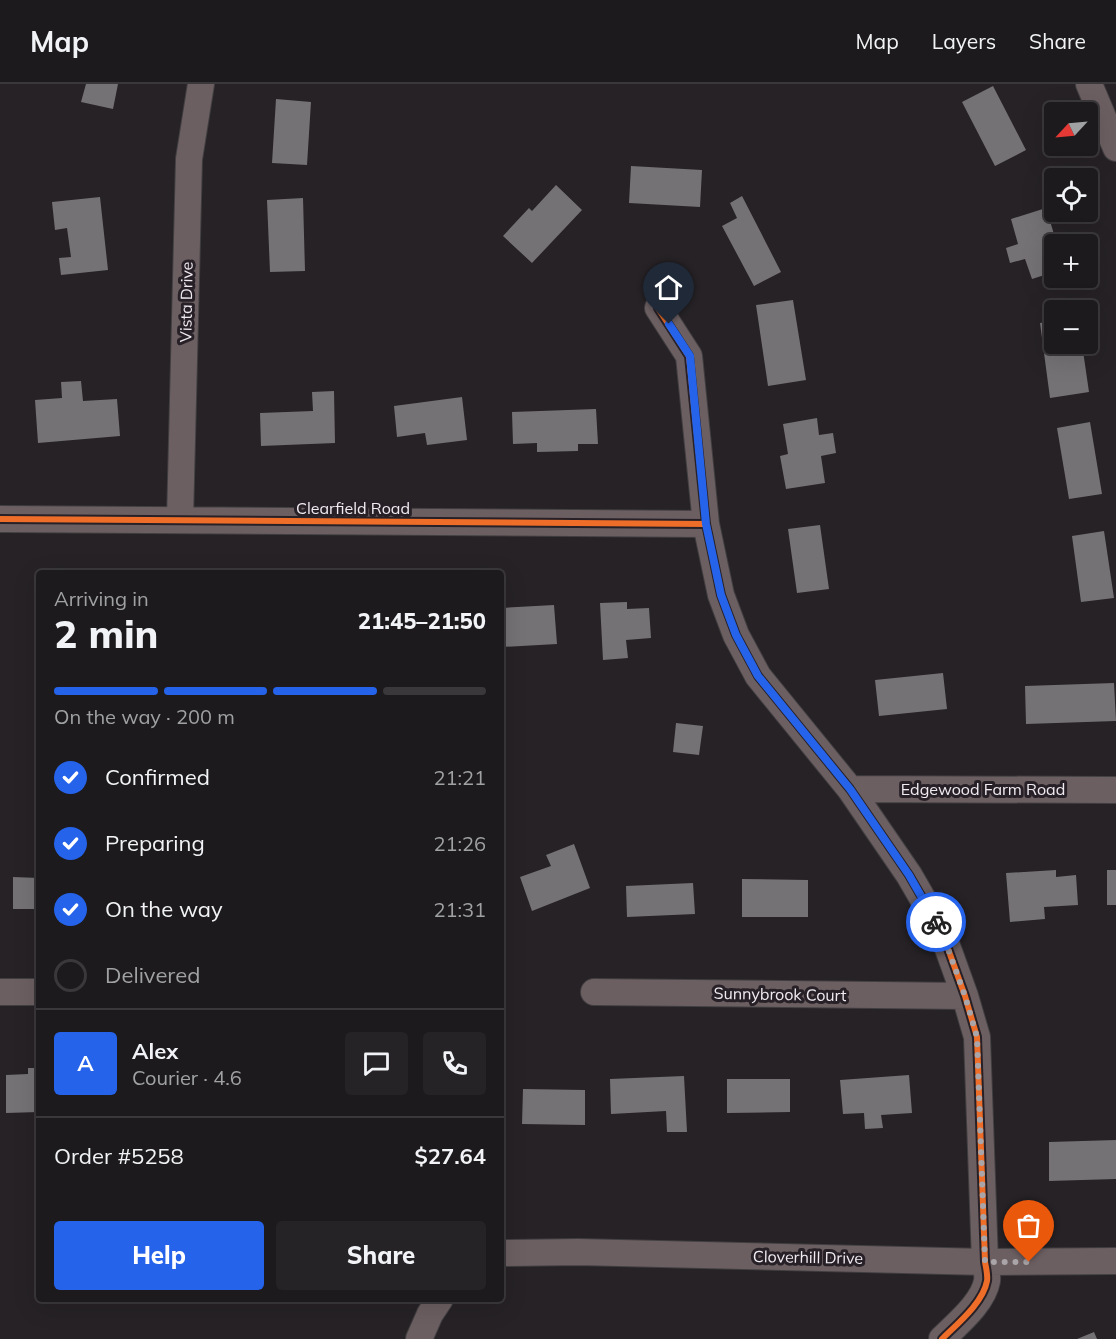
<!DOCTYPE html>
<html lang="en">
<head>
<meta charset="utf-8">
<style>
	body { margin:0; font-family:Mulish,sans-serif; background:#252325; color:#f1f3f6; height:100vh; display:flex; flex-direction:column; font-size:22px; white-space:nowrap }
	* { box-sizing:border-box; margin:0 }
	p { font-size:20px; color:#a0a1a3 }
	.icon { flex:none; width:33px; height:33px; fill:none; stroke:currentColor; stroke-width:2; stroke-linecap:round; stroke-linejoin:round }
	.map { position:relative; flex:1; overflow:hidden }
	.panel { position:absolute; left:36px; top:486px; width:468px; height:732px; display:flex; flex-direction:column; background:#1c1a1c; border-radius:6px; box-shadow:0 6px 24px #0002,0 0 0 2px #3a383b }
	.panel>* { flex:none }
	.needle { width:39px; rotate:244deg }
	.tools { position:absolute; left:1044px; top:18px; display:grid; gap:12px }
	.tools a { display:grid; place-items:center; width:54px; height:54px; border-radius:6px; background:#1c1a1c; box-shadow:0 6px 24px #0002,0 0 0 2px #3a383b; font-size:30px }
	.pin { position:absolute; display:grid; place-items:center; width:51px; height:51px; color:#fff; margin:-62px -26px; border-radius:50% 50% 50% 0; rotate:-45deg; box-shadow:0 0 6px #0007 }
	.pin .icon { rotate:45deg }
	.courier { position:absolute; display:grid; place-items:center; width:60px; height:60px; margin:-30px; border:4px solid #2563eb; border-radius:50%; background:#fff; color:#222; box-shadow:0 2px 8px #0007 }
	.summary em { font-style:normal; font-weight:800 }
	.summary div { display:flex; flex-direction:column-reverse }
	.summary { display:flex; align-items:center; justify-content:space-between; height:102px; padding:0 18px }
	h1 { font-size:39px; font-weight:800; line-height:45px }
	.bar { display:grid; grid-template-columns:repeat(4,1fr); gap:9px 6px; align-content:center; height:72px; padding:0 18px }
	.bar i { height:8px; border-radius:4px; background:#3a383b }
	.bar .on { background:#2563eb }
	.bar p { grid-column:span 4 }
	.line { display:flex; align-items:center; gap:15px; padding:0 18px; border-top:2px solid #3a383b }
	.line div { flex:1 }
	.round { display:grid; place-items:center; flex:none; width:63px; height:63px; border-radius:6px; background:#252325 }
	ol { padding:0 18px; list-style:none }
	li { display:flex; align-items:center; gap:18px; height:66px }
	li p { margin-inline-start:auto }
	li .icon { padding:6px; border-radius:50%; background:#2563eb; color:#fff; stroke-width:4 }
	li:last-child { color:#a0a1a3 }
	li i { width:33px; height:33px; border:3px solid #3a383b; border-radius:50% }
	.action { display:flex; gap:12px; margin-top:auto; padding:12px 18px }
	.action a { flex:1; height:69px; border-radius:6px; background:#2563eb; color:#fff; font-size:24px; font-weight:800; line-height:69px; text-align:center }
	.action a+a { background:#252325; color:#f1f3f6 }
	header { display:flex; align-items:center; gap:36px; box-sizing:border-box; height:84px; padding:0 30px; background:#1c1a1c; border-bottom:2px solid #3a383b }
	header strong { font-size:28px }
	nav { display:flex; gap:33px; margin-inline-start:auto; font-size:21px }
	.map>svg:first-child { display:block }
	.building { fill:#757276 }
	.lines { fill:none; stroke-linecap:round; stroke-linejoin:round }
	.minor-casing { stroke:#413f41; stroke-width:28 }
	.minor { stroke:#6c5f62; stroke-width:26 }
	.cycleway-casing { stroke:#272127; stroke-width:10 }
	.cycleway { stroke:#ee6e29; stroke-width:6 }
	.done { stroke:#a9a5a9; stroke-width:6; stroke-dasharray:0 10.8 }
	.route { stroke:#2563eb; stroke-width:8 }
	.labels { text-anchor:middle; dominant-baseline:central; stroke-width:6; stroke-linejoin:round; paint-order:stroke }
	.street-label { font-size:16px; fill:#f0ebf0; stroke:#272127 }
</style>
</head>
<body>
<header>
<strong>Map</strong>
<nav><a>Map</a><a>Layers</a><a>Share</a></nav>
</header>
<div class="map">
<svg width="1116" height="1255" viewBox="0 0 1116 1255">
	<rect width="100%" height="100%" fill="#262226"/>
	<path class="building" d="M86,0H118L113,25L81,18Z
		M993,2L1026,66L995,82L962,18Z
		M276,15L311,18L307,81L272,79Z
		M631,82L702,86L700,123L629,119Z
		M556,101L582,126L532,179L503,152L529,124L532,127Z
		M742,112L781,188L754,202L722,142L737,134L730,119Z
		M100,113L108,186L61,191L59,174L71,173L67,144L55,146L52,118Z
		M303,114L305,187L270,188L267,116Z
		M1046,124L1057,160H1054V188L1032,195L1025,175L1010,179L1006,164L1018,160L1011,135Z
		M793,216L806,296L768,302L756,221Z
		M1054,237V260H1082L1089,308L1050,314L1040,239Z
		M81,297L83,317L117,315L120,352L38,359L35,316L62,314L61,298Z
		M334,307L335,359L261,362L260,329L313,327L312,308Z
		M462,313L467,356L427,361L425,349L397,353L394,322Z
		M596,325L598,360H578V367L537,368V359L513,360L512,328Z
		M817,334L819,351L833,349L836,369L821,372L825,399L786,405L780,372L788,370L783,340Z
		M1090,338L1102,410L1069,415L1057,344Z
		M820,441L829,505L797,509L788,445Z
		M1104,447L1114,514L1081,518L1072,452Z
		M627,518V525L649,524L651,554L626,556L628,574L603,576L600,519Z
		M554,521L557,560L501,563V524Z
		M943,589L947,625L879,632L875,596Z
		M1114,599L1116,637L1026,640L1025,602Z
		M676,639L703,642L699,671L673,668Z
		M574,760L590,804L532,827L520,793L551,782L546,771Z
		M1056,786V793L1076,791L1078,821L1044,823L1045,835L1010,838L1006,789Z
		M1107,786H1116V821H1107Z
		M13,793L39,794V825H13Z
		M742,795L808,796V833H742Z
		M693,799L695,830L627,833L626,802Z
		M28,984H39V1028L6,1029V991L28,990Z
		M909,991L912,1029L881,1031L883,1044L865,1045L864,1029L843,1030L840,996Z
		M684,992L687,1048H667L666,1027L611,1030L610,995Z
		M727,995H790V1028L727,1029Z
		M523,1005L585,1006V1041L522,1040Z
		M1116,1056V1095L1049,1097V1058Z
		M1094,1248L1097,1255H1077Z"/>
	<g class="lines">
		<g class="minor-casing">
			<path id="minor" d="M1089,0L1116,64
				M658,224L689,272L706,440L721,511L736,551L758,592L850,705L909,791L942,848L965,912L977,953L985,1178C986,1184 988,1191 987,1197C983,1219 957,1240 942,1255
				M0,435L706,440
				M180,436L189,75L201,0
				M850,705L1116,706
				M0,908H39
				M594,908L965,912
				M501,1169L578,1168L985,1178L1116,1177
				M419,1255L430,1230L440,1215"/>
		</g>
		<use href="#minor" class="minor"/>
		<g class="cycleway-casing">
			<path id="cycleway" d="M658,224L689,272L706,440L721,511L736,551L758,592L850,705L909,791L942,848L965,912L977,953L985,1178C986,1184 988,1191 987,1197C983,1219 957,1240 942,1255
				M0,435L706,440"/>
		</g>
		<use href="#cycleway" class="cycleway"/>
	</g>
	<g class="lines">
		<path class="done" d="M936,838L942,848L965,912L977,953L985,1178H1029"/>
		<path class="route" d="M669,240L690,272L706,440L721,511L736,551L758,592L850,705L909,791L936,838"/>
	</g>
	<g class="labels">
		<g class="street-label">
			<text transform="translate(186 218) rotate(-89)">Vista Drive</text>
			<text x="353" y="424">Clearfield Road</text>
			<text x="983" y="705">Edgewood Farm Road</text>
			<text transform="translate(780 910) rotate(1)">Sunnybrook Court</text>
			<text transform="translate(808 1173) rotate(1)">Cloverhill Drive</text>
		</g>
	</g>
</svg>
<div class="tools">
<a><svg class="needle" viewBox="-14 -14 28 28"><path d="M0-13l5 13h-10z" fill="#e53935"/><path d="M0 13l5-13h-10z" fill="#a0a1a3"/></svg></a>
<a><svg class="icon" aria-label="locate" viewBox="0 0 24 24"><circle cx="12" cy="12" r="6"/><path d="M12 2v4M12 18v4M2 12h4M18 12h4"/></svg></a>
<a>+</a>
<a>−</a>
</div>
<div class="pin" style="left:1029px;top:1178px;background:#ea580c"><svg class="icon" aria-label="bag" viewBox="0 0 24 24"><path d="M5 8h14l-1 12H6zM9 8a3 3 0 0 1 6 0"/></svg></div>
<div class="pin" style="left:669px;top:240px;background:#1f2937"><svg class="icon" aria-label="home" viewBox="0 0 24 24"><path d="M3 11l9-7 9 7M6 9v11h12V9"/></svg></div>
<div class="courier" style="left:936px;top:838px"><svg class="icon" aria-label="bike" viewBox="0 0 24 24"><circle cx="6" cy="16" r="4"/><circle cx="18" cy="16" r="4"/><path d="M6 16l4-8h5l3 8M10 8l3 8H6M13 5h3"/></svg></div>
<section class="panel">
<div class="summary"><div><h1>2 min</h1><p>Arriving in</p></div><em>21:45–21:50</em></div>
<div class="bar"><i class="on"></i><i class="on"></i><i class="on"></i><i></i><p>On the way · 200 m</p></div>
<ol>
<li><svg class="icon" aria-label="check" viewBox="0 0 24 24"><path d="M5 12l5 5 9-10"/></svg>Confirmed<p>21:21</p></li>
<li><svg class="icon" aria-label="check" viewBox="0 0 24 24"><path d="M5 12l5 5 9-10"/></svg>Preparing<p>21:26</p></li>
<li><svg class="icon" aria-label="check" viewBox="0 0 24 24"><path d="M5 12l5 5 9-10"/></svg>On the way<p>21:31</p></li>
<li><i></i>Delivered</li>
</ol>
<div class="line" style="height:108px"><b class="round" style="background:#2563eb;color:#fff">A</b><div><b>Alex</b><p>Courier · 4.6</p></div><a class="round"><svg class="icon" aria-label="chat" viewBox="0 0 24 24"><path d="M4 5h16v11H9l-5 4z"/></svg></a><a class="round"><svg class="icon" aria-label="phone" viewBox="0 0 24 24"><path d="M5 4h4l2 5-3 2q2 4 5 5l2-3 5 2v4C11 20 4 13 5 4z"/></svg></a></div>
<div class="line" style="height:78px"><div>Order #5258</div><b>$27.64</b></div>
<div class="action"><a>Help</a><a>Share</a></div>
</section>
</div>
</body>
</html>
